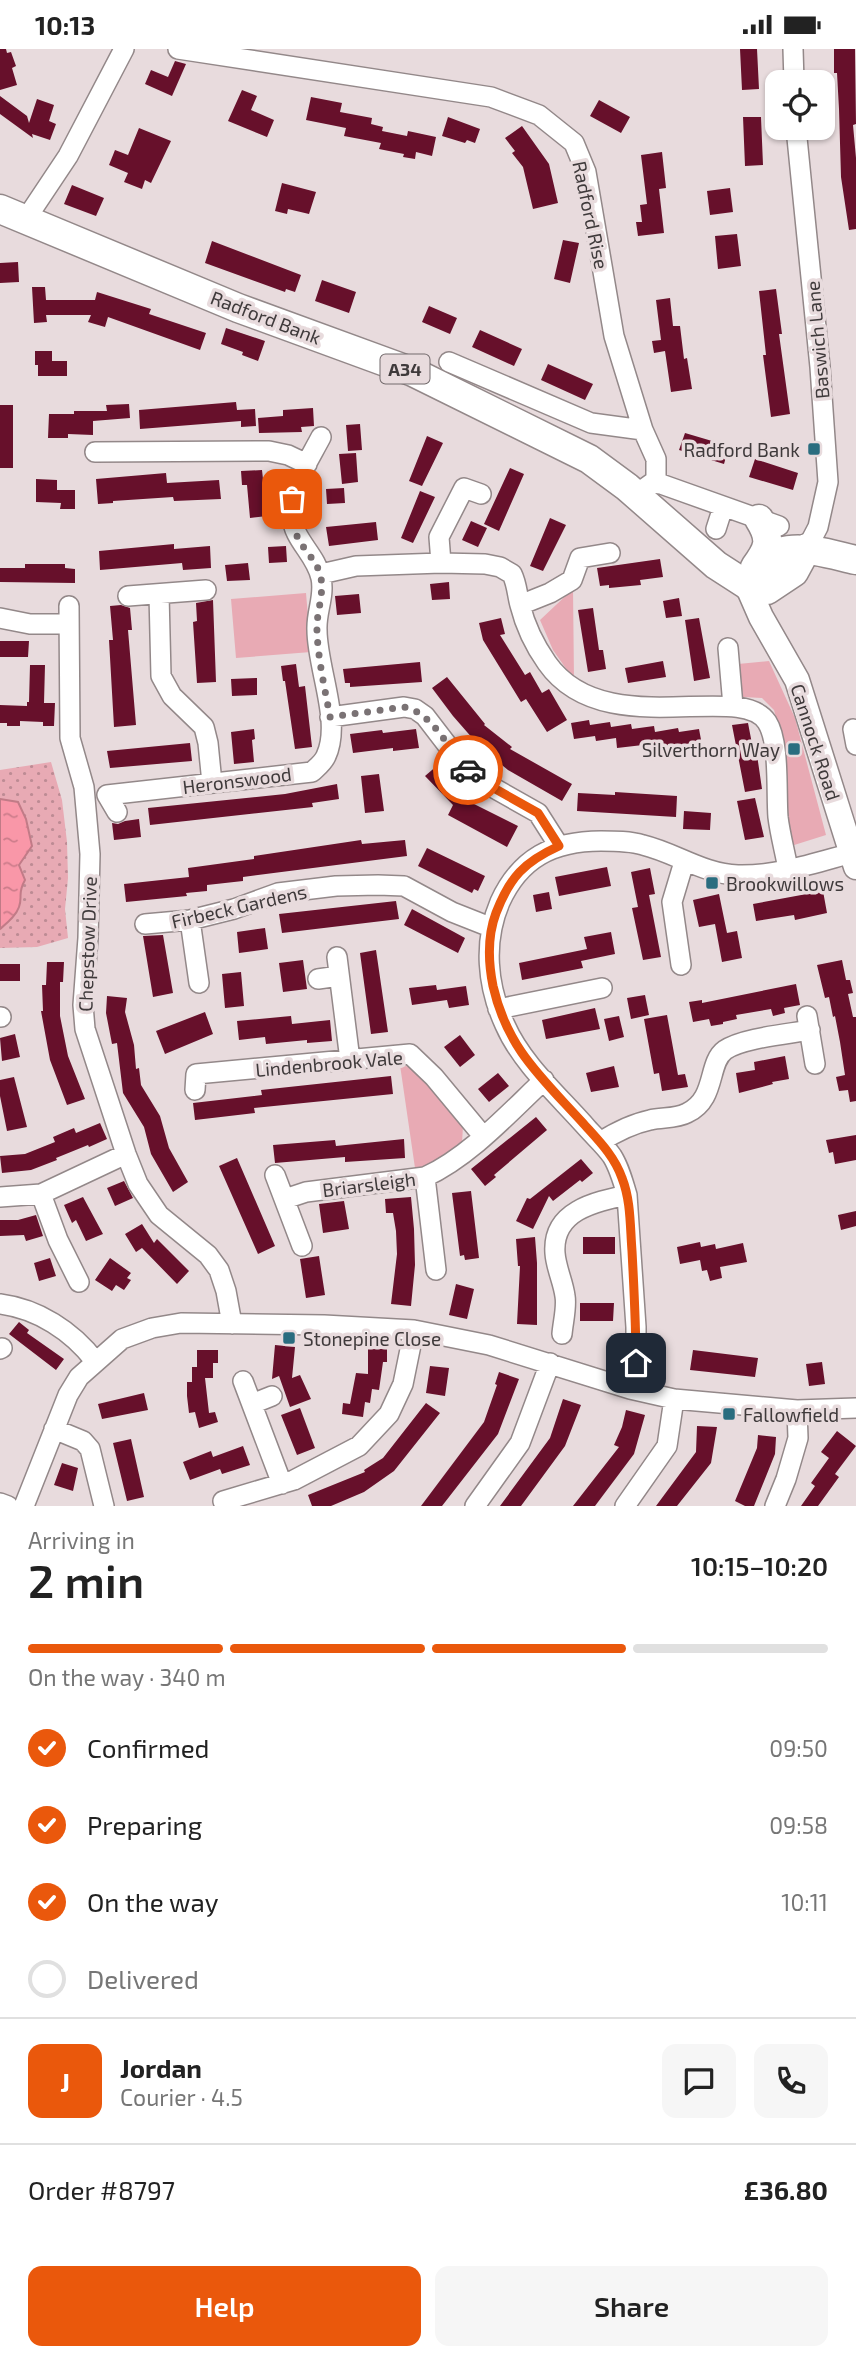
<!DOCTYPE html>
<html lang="en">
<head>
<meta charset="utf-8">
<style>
	body { margin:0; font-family:"Exo 2",sans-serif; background:#f6f6f6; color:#222; height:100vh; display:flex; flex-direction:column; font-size:26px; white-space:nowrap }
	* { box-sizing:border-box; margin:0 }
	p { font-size:23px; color:#767676 }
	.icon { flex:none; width:38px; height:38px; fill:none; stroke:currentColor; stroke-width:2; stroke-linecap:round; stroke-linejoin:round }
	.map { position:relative; height:1457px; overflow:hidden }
	.details { display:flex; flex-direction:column; background:#fff; flex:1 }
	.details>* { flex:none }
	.buttons { position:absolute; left:765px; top:21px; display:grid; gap:14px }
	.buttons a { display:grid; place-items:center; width:70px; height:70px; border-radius:14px; background:#fff; box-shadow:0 2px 5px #0004; font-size:35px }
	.pin { position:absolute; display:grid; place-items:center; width:60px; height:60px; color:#fff; margin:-30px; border-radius:14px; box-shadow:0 4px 10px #0006 }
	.courier { position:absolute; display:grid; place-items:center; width:70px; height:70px; margin:-35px; border:5px solid #ea580c; border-radius:50%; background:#fff; color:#222; box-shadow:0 2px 9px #0007 }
	.head em { font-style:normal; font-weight:600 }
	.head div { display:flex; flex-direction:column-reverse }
	.head { display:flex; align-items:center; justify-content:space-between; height:119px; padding:0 28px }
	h1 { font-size:46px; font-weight:600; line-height:52px }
	.bar { display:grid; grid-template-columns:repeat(4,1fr); gap:10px 7px; align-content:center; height:84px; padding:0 28px }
	.bar i { height:9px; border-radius:5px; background:#e0e0e0 }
	.bar .on { background:#ea580c }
	.bar p { grid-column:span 4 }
	.line { display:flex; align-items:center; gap:18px; padding:0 28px; border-top:2px solid #e0e0e0 }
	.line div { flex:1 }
	.round { display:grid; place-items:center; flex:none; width:74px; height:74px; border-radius:14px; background:#f6f6f6 }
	ol { padding:0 28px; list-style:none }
	li { display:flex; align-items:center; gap:21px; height:77px }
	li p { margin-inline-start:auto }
	li .icon { padding:7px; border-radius:50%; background:#ea580c; color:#fff; stroke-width:4 }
	li:last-child { color:#767676 }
	li i { width:38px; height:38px; border:4px solid #e0e0e0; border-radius:50% }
	.primary-button { display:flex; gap:14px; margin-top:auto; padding:14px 28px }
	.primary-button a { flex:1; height:80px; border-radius:14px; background:#ea580c; color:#fff; font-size:28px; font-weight:600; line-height:80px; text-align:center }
	.primary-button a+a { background:#f6f6f6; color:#222 }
	.status { display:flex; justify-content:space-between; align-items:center; height:49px; padding:0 35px; background:#fff; direction:ltr }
	.status svg { height:19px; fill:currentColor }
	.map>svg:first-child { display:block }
	.grass { fill:#e8aab4 }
	.park { fill:url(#park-dots) }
	.water { fill:url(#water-ripples); stroke:#c17b87; stroke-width:2 }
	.building { fill:#67102b }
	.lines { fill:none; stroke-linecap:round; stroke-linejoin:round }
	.minor-casing { stroke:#938889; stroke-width:22 }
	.major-casing { stroke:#938889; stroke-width:27 }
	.highway-casing { stroke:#938889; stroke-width:31 }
	.minor { stroke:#fff; stroke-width:19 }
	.major { stroke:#fff; stroke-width:24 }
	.highway { stroke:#fff; stroke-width:28 }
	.done { stroke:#7a7274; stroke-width:7; stroke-dasharray:0 12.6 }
	.route { stroke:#ea580c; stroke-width:9 }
	.poi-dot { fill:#2a6d7f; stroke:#e8dbdd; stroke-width:2.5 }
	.labels { text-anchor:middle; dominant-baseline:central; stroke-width:7; stroke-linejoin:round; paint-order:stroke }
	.shield { fill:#e8dbdd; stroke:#726a6c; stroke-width:2 }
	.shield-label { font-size:18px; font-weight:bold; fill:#3f3a3b }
	.street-label { font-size:19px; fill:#3f3a3b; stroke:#e8dbdd }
	.poi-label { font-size:19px; fill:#3f3a3b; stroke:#e8dbdd; text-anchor:start }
</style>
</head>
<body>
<div class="status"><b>10:13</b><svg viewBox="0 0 49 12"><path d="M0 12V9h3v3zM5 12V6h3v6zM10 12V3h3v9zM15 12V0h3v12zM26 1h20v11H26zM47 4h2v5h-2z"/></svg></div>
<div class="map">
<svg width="856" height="1457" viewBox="0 0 856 1457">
	<defs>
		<pattern id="park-dots" width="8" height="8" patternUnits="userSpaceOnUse" patternTransform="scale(1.75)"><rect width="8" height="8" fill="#e8aab4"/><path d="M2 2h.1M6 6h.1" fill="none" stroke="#bd8b94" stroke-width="1.8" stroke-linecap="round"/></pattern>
		<pattern id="water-ripples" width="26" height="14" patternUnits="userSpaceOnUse" patternTransform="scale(1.75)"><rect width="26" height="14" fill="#f997a8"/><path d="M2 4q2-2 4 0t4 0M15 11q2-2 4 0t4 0" fill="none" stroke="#cb7c8a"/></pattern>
	</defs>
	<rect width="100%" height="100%" fill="#e8dbdd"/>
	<path class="grass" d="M573,540L574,631L553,601L540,571Z
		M306,544L311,603L236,609L231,550Z
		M769,612L795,669L826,786L791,797L779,680L774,661L762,649L743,648L738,615Z
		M400,1016L415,1019L463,1077L462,1094L436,1115L415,1119Z"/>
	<path class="park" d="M51,713L62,751L67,793L68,829L65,860L68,889L37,898L0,899V721Z"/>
	<path class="water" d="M0,750L18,753L26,770L32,797L19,816L25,831C17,845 23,847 19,858C16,867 7,874 0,880Z"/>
	<path class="building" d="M0,0H6L7,4L11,3L16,17L12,19L17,36L0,41Z
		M740,0H757L759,40L742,41Z
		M834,0H855L856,75L853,76L856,109V180L849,181L841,128L839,60L837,24H834Z
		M175,12L186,15L172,47L145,35L151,21L168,28Z
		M242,41L257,47L251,61L274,71L267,88L228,72Z
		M0,47L27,67L29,74L37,50L54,56L49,72L56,75L50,91L32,85L33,89L0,65Z
		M311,48L342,54L340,63L372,69L371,75L383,78L382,82L407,87L408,82L436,88L432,107L416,103L415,110L403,108L404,105L379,100L381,94L344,87L346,79L306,71Z
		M599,51L630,68L621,84L590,67Z
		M448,68L480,80L475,94L467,91L465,94L442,87Z
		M743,68H761L763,116L745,117Z
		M522,77L549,115L558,154L533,160L523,118L512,104L515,102L505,89Z
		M139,79L171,92L151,134L145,131L142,140L124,133L128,124L109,116L115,101L128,106Z
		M662,103L666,139L659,140L664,184L638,187L636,173H642L640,156L647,155L641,106Z
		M282,134L316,143L309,165L288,160L287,165L275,162Z
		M72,136L104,149L96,167L64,155Z
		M730,139L733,163L710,166L707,142Z
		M737,185L741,217L718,220L715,187Z
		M563,191L579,194L570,234L554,230Z
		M212,192L301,226L295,243L286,240L285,243L205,214Z
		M18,213L19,233L0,234V214Z
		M322,231L356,243L349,264L315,252Z
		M32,238H45L46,251H95L97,243L151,260L149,265L206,284L200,301L108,268L105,278L88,273L91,266H46L47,273L34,274Z
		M776,240L782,285H779L790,365L771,368L763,306H766L759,242Z
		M670,249L673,277H680L684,310L687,309L692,340L671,343L665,302L654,304L652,292L661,291L656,251Z
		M429,257L457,269L450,285L422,273Z
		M226,279L265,292L258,312L242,306L243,303L221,295Z
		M480,281L522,300L514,317L472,298Z
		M35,302H52V312H67V327H38V316H35Z
		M548,315L593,335L585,351L541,331Z
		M236,353L237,361L255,360L256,377L241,378V372L140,380L139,361Z
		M129,355L130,369L93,372V386L68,385V389H48L49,365H74V362H107L106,356Z
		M0,356H13V419H0Z
		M313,359L314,377L301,378L302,383L259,384L258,369L283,367V361Z
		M360,375L362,401L348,402L346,376Z
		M685,384L729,397L724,415L679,401Z
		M427,387L443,394L422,437L409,432Z
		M356,404L358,433L342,435L339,405Z
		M755,410L798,424L793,441L749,428Z
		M510,419L524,425L499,482L484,475Z
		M262,421L267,467L250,469L247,436H242L241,422Z
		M166,424L167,434L219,431L221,450L174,452L173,448L113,452V454L98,455L96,430Z
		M36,430L57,431V441H75V460H60L61,454L36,453Z
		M344,439L345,454L327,455L326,440Z
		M420,442L435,448L413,494L401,489Z
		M550,469L566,476L543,522L530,517Z
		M471,472L487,479L478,498L462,491Z
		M376,473L378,491L329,497L326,478Z
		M174,495V500L210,497L211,519L183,521L182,514L100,521L99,502Z
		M286,497L287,513L269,514L268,498Z
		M660,510L663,528L640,531L641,536L609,539V536L600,537L597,519Z
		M248,514L250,531L227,532L225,516Z
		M25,515H65V519L75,520V534L0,533V519H25Z
		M449,533L450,550L432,551L430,535Z
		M359,545L361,564L337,566L335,547Z
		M679,549L682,567L666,569L663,552Z
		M213,551L216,633L197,634L193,573L197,572L196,554Z
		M121,556L130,559L132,581H128L136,676L114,678L109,591H113L110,557Z
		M593,559L599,601H603L606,620L588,623L578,561Z
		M501,569L505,585L500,586L525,626L530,623L542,644L549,640L567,671L547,683L526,650L521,653L483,591L479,574Z
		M699,569L710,629L694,632L685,571Z
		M0,592H29L28,608H0Z
		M663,612L666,628L628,634L625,619Z
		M420,613L422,633L350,638V634H345L343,620Z
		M296,615L299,638L305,637L312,698L295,700L285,632H283L281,617Z
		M30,616H45L44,654H55L54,677H43V673L20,672V677H7V674H0V656L27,657V653H29Z
		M447,628L485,675L484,676L512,698L510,700L572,735L562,752L508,721L481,699L453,667L432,639Z
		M257,629V646L232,647L231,630Z
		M589,671L590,676L610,673L611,678L631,675L632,680L654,677L655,683L678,679L679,683L699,680L702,696L662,700L660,694L617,699L616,689L596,692L595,687L574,690L571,674Z
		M748,674L753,700L756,699L762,740L745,743L732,676Z
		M254,680L255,690L252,691L254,713L234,715L231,683Z
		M416,680L419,699L393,702V699L353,704L350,685L382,681L383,684Z
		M190,694L192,712L110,719L107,702Z
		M439,715L455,733L446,741L518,777L507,798L448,766L453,756L425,727Z
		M379,725L384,762L365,764L361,727Z
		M337,735L339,750L312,754L313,758L150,776L148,759L285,745Z
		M615,743L677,747L676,768L577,762L578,744L615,746Z
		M755,749L764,788L745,791L737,752Z
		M684,762L711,764L710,781L683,780Z
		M139,770L141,788L114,791L112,774L118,775L125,772Z
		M361,791L362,795L405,791L407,807L243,828V832L207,836V842L186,844L187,847L126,853L124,835L189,828L188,819L254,810V807Z
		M427,799L485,827L478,842L474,840L472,844L418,817Z
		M607,818L611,837L559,847L555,828Z
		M650,819L655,845L649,846L661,908L643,911L632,859L638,858L631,823Z
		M823,842L827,864L795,871L794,866L756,872L753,855Z
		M549,843L552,860L536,863L533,846Z
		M719,845L727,884L737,882L742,909L722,913L715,875L699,878L693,851Z
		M396,852L399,870L282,884L279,865Z
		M412,860L465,889L458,904L404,876Z
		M265,879L268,900L239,904L237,883Z
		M611,883L615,905L581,912L583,919L522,931L519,914L587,900L584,888Z
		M163,886L173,944L153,948L143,887Z
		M376,901L388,983L371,985L360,904Z
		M303,911L307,940L283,943L279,914Z
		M842,911L846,931H850L853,944L848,945L853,968H856V1052L850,1053L848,1041L839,1042L836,1028L845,1026L840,993L835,967L833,968L829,948L825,949L817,916Z
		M47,913H64L63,933H60V967L68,1007L85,1050L67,1056L50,1011L41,962H43L42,936H46Z
		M0,915H20V932H0Z
		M241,923L244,957L225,959L222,925Z
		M796,935L800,956L784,959L785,964L773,967L771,960L736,966L737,970L723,973V975L711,977L709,970L693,973L689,953L702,951V954Z
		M436,936L437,941L466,937L469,956L449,959L447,951L412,956L409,939Z
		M645,946L649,966L631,970L627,949Z
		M107,947L127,949L125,963L134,996L136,1020L139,1019L141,1036L160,1067L169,1099L188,1133L173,1143L151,1105L144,1078L123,1044L117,994L112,995L106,964Z
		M595,959L600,980L546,990L542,971Z
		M205,963L213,985L165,1005L156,982Z
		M667,966L678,1026L685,1025L688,1038L662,1042L659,1024L654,1025L644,970Z
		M291,967L292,975L330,971L332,992L307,994V991L266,995L265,988L239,991L237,972Z
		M619,967L624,988L609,992L604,970Z
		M15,985L20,1008L2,1012L0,989Z
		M460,986L475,1006L460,1018L444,998Z
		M785,1007L789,1030L772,1033L773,1035L739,1044L736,1024L755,1021L754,1013Z
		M614,1017L619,1038L591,1043L586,1024Z
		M498,1024L509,1037L489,1053L478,1040Z
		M391,1027L393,1045L254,1059L255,1064L195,1071L193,1054L262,1046L261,1041Z
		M14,1028L27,1078L7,1082L0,1047V1031Z
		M536,1068L547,1081L494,1126L496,1128L485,1137L471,1120Z
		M100,1074L107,1090L89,1098L88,1096L56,1109L57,1111L31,1121L2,1124L0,1107L25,1105L55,1093L53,1088L74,1079L76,1084Z
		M856,1086V1111L835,1115L833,1103L829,1104L826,1091Z
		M404,1090L405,1109L345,1113V1108L275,1114L273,1096L335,1091L336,1097Z
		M237,1109L275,1197L258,1205L219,1117Z
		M581,1110L593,1124L582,1133L580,1131L553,1152L549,1147L533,1180L516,1172L527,1149L530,1150Z
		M124,1132L133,1149L115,1157L107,1139Z
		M471,1142L479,1209L465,1211L464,1206L460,1207L452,1144Z
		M83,1148L103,1185L86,1192L76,1171L72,1174L64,1156Z
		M411,1148L414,1180L415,1216L411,1257L391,1255L397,1205L396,1182L393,1164H386L385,1150Z
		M344,1152L349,1180L323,1184L319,1155Z
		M856,1162V1177L841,1181L838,1166Z
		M36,1166L43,1187L26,1192L24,1186L0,1187V1171H18Z
		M142,1175L154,1194L157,1190L189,1222L177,1235L142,1199L136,1203L125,1185Z
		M535,1188L537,1214V1276L517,1275L520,1217H518L516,1190Z
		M583,1188H615V1205H583Z
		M700,1193L701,1198L715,1195L716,1200L743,1194L747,1213L720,1218L722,1229L710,1232L707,1221L702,1222L700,1211L680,1215L677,1198Z
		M319,1207L325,1246L306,1249L300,1210Z
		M50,1209L56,1227L39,1232L34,1214Z
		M110,1209L131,1224L127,1229L131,1231L124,1241L116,1236L112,1242L95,1231Z
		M456,1235L474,1240L467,1270L449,1266Z
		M580,1254H614L613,1272H580Z
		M19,1273L29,1281L27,1284L64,1310L56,1321L9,1285Z
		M275,1296L295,1298L292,1329L300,1326L311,1350L290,1358L279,1327L272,1330Z
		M368,1300H387V1313H383L379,1341L372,1340L370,1354L365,1353L363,1368L342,1365L343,1354L350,1355L356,1324L368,1325Z
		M197,1301H218V1314H213V1329H205L209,1364L215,1363L218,1373L199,1379L195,1363L189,1364L187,1347V1333H192V1318H197Z
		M693,1301L758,1309L755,1328L690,1321Z
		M822,1313L825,1335L809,1337L806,1315Z
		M430,1317L449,1319L445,1347L426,1344Z
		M499,1323L519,1330L498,1385L442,1457H421L484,1373L497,1336L495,1335Z
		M144,1344L148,1361L102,1370L98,1355Z
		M563,1350L581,1356L565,1397L521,1457H500L550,1389Z
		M426,1354L440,1364L394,1422L364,1443L331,1457H312L308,1446L365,1423L364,1421L383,1409Z
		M300,1359L315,1399L297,1406L281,1366Z
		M626,1361L645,1366L634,1405L595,1457H573L619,1398L614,1396L622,1378Z
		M697,1377L717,1378L711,1414L677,1457H656L696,1403Z
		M837,1382L856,1397L835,1425L839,1428L818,1457H801L815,1437L811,1434L829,1409L821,1403Z
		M758,1386L776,1388L775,1405L754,1457H745L735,1452L757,1399Z
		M131,1390L144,1448L127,1452L113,1394Z
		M243,1397L250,1416L222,1425L220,1420L190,1431L183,1413L211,1402L213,1408Z
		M62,1414L78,1419L73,1442L54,1436Z"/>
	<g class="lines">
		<g class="minor-casing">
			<path id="minor" d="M178,0L491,48L539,66L574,94L586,123L614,287L643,381L656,410V434
				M793,0L794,33
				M796,79L820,318L828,433L818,478L807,499
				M26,170L68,107L124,0
				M449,313L591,374L643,381
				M95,403L269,402L288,406L307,415
				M645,439L652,434L661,435L779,477
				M716,480L723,458
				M441,514L439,488L464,439L481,445
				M321,525L356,517L441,514L485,515L500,518L512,525C517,535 517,545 520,556C525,576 535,597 547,614C604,695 740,631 767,673C780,693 776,744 778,768C780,785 785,803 788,820
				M159,545L161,627L172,647L204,678L208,694L212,734
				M128,547L206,541
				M520,556L550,544L572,531L580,509L610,504
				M69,557L70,689L84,738L90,805L88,889L83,956L85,980L126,1105L138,1135L159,1166L208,1206L219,1221L226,1242L232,1275
				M0,569L30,575H69
				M728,599L733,657
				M330,668L404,658L415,660L425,667L458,710L476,729L538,764L559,797
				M853,680L856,696
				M117,763L107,746L312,723C317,718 323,714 326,707C342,673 317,619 317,581C316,563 325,547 321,529C316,505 293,491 292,467C290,438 308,413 321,388
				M190,871L199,934
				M145,875L190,871L234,860L278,844L336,837L378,836L404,837L452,863L490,878
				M337,908L350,1011
				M681,916L672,853L684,813
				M318,930L339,927
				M498,960L602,939
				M807,967L815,1015
				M0,968H1
				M195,1041L196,1025L410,1005L434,1028L483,1087
				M600,1093C616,1083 631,1075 650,1071C662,1068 676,1070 687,1064C717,1050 707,1014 725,1001C742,989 788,985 810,981
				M275,1126L302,1197
				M425,1128L436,1221
				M41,1145L58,1191L79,1233
				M0,1148L41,1145L126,1105
				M285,1150L306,1143L425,1128C469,1108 509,1064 544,1031
				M0,1255C38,1260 72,1282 95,1312
				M562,1285C563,1273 567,1258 565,1247C563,1232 556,1219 555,1204C552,1162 594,1153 627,1146
				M0,1300L2,1299
				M243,1332L282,1435
				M630,1340L636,1314V1278L627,1146C623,1132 619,1118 612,1107C605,1097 595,1088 587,1079C559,1047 522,1015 505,976C487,937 483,893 500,853C520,809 553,792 601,792C615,792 630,792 643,796C676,804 703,825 738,826C777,827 815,814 852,804
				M252,1355L272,1347
				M54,1380L83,1392L90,1400L104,1457
				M223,1452L294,1431L359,1397L389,1365L403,1335L414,1281
				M0,1454L8,1457
				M24,1457L68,1346L79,1328L122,1290L152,1279L181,1274L324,1276L414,1281L489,1296L630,1340L674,1350L797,1361L856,1359
				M475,1457L520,1394L550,1314
				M625,1457L667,1397L674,1350
				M775,1457L786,1430L798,1389L797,1361"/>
		</g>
		<g class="major-casing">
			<path id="major" d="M747,536L761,568L797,631L856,818"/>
		</g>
		<g class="highway-casing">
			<path id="highway" d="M0,160L238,259L413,323L589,410L627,438L716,516L747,536L767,541L794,523L807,499
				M755,518C769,499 772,491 759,470
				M747,536C770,485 812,501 856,511"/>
		</g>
		<use href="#minor" class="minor"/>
		<use href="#major" class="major"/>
		<use href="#highway" class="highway"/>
	</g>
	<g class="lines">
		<path class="done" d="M292,450C292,463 292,475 297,487C303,501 318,512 321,529C324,547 316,564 317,582C318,611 325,640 330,668L404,658C433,664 448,700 468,721"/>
		<path class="route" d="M468,721L476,729L538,764L559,797C524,813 510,828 496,864C487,888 488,912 493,937C507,999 541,1028 582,1073C597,1090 614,1106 622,1129C631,1152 630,1177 632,1202C634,1239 636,1277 636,1314"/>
	</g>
	<g class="poi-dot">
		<rect x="807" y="393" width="14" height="14" rx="3.5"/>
		<rect x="787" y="693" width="14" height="14" rx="3.5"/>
		<rect x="705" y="827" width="14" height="14" rx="3.5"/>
		<rect x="282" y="1282" width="14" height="14" rx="3.5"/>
		<rect x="722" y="1358" width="14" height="14" rx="3.5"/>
	</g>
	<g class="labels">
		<rect class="shield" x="380.5" y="305.5" width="49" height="29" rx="5"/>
		<g class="shield-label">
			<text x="405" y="320">A34</text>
		</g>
		<g class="street-label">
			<text transform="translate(591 166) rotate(78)">Radford Rise</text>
			<text transform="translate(266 268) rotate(21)">Radford Bank</text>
			<text transform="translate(817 291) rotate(-95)">Baswich Lane</text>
			<text transform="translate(816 693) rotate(72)">Cannock Road</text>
			<text transform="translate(237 731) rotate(-7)">Heronswood</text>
			<text transform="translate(239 857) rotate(-13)">Firbeck Gardens</text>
			<text transform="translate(87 895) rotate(-88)">Chepstow Drive</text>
			<text transform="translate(329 1014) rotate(-5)">Lindenbrook Vale</text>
			<text transform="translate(369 1135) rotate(-7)">Briarsleigh</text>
		</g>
		<g class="poi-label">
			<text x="800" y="400" text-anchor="end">Radford Bank</text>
			<text x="780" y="700" text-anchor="end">Silverthorn Way</text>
			<text x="726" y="834">Brookwillows</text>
			<text x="303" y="1289">Stonepine Close</text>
			<text x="743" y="1365">Fallowfield</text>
		</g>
	</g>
</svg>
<div class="buttons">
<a><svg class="icon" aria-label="locate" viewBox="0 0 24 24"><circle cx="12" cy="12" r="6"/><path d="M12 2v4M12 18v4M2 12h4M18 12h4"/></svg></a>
</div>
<div class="pin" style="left:292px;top:450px;background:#ea580c"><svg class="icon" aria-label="bag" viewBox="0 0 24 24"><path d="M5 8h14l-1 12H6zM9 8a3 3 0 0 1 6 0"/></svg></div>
<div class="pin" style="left:636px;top:1314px;background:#1f2937"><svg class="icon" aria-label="home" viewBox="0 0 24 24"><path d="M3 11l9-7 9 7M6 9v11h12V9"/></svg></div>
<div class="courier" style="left:468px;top:721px"><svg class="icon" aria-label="car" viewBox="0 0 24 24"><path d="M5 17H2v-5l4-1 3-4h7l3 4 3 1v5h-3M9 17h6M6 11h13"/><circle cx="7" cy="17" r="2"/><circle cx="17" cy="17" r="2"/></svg></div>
</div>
<section class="details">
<div class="head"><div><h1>2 min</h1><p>Arriving in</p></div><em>10:15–10:20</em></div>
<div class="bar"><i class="on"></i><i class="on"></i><i class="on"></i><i></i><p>On the way · 340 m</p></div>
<ol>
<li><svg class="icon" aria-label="check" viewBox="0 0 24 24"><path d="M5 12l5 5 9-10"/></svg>Confirmed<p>09:50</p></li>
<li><svg class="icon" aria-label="check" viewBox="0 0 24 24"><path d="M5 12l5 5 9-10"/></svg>Preparing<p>09:58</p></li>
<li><svg class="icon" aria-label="check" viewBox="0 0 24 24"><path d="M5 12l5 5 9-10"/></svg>On the way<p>10:11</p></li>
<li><i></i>Delivered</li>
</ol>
<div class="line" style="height:126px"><b class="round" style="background:#ea580c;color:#fff">J</b><div><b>Jordan</b><p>Courier · 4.5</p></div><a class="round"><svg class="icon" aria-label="chat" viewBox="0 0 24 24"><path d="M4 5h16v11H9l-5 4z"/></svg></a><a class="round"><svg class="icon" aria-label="phone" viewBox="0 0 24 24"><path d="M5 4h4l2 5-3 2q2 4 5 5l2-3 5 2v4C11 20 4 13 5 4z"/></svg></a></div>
<div class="line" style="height:91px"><div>Order #8797</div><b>£36.80</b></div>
<div class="primary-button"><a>Help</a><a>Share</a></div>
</section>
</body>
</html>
